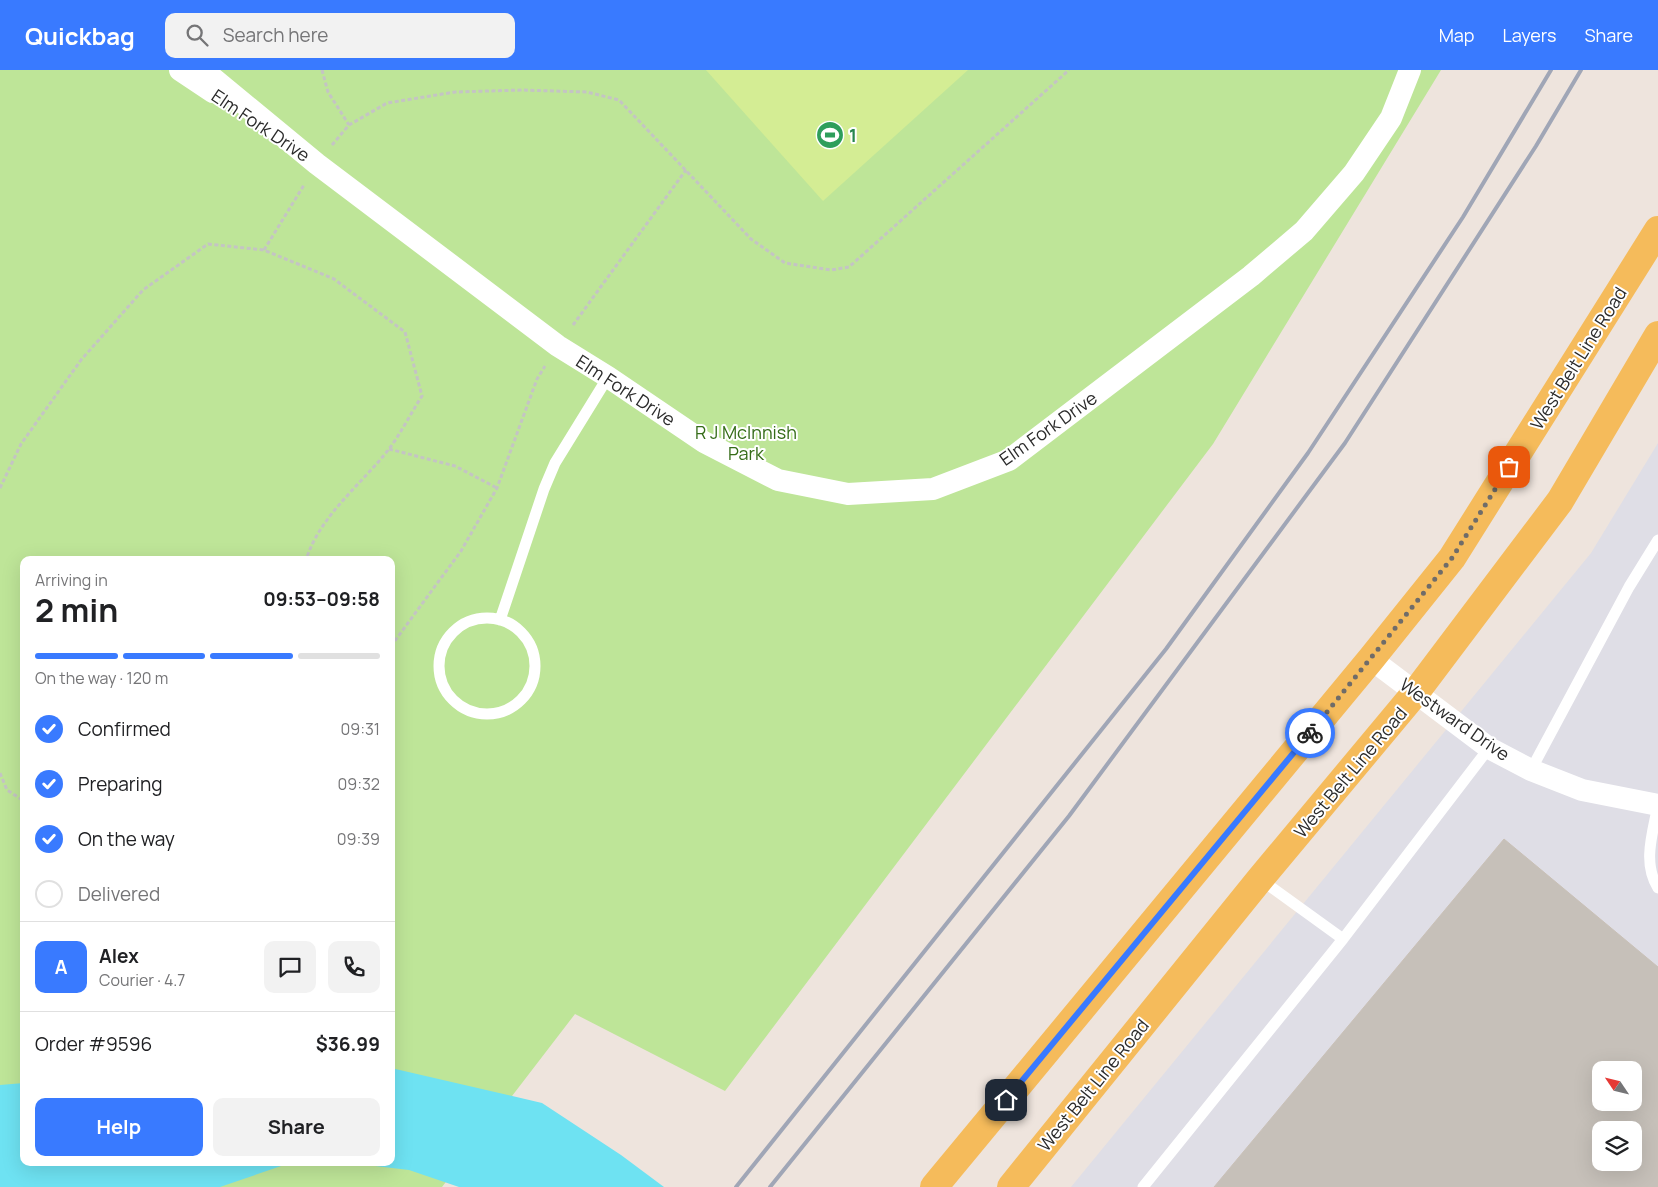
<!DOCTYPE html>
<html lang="en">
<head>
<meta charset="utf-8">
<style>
	body { margin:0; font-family:Manrope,sans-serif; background:#f2f2f2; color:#202124; height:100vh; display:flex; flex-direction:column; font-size:19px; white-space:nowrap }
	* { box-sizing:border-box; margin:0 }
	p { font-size:16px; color:#757577 }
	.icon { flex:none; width:28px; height:28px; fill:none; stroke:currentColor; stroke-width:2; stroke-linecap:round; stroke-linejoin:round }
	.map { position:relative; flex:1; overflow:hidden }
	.details { position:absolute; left:20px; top:486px; width:375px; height:610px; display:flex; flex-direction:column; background:#fff; border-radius:10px; box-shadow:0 5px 20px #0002 }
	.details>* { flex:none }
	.needle { width:32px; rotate:305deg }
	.controls { position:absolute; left:1592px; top:991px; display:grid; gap:10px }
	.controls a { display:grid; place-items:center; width:50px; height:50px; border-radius:10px; background:#fff; box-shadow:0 5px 20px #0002; font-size:25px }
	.pin { position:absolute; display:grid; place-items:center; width:42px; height:42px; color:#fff; margin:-21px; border-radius:10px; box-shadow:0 2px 8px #0006 }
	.courier { position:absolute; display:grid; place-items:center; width:50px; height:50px; margin:-25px; border:4px solid #397aff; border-radius:50%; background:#fff; color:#222; box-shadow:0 1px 6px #0007 }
	.summary em { font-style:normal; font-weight:700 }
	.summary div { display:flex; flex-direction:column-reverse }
	.summary { display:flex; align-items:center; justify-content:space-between; height:85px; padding:0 15px }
	h1 { font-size:32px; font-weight:700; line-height:38px }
	.bar { display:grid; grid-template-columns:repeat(4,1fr); gap:8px 5px; align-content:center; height:60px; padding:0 15px }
	.bar i { height:6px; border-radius:4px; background:#e0e0e0 }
	.bar .on { background:#397aff }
	.bar p { grid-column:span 4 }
	.line { display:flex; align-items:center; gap:12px; padding:0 15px; border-top:1px solid #e0e0e0 }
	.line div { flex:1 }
	.round { display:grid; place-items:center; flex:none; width:52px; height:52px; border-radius:10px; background:#f2f2f2 }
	ol { padding:0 15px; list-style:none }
	li { display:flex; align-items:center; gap:15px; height:55px }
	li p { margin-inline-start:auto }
	li .icon { padding:5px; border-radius:50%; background:#397aff; color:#fff; stroke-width:4 }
	li:last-child { color:#757577 }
	li i { width:28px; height:28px; border:2px solid #e0e0e0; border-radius:50% }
	.cta { display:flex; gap:10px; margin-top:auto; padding:10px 15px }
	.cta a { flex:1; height:58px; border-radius:10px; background:#397aff; color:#fff; font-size:20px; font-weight:700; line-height:58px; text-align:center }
	.cta a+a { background:#f2f2f2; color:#202124 }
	header { display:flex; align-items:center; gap:30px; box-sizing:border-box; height:70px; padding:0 25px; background:#397aff; color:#fff }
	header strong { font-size:24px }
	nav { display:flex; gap:28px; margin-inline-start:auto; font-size:18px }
	.search { width:350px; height:45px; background:#f2f2f2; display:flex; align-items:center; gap:12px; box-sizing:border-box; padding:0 18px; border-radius:10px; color:#757577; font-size:19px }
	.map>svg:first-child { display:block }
	.industrial { fill:#dfdee6; fill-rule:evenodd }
	.green { fill:#bee598; fill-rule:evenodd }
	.pitch { fill:#d4ed94 }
	.water { fill:#6ee2f2 }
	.building { fill:#c6c0b9; stroke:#c9c0b7; fill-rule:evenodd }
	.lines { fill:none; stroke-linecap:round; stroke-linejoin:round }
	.path { stroke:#c4c4c4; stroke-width:3; stroke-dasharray:4 2.5; stroke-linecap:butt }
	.lane { stroke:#fff; stroke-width:11 }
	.street { stroke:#fff; stroke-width:22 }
	.primary { stroke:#f5bb5b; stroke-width:28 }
	.rail { stroke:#a0a6b6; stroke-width:4 }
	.done { stroke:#6f6c69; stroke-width:5; stroke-dasharray:0 9 }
	.route { stroke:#397aff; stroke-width:6 }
	.labels { text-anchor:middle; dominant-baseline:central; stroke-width:4; stroke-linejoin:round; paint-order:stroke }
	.street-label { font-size:18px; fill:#2b2b2b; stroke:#fff }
	.leisure-label { font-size:18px; font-weight:bold; fill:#27864d; stroke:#fff; text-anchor:start }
	.park-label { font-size:18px; fill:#356c18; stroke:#fff }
</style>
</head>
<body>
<header>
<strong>Quickbag</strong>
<div class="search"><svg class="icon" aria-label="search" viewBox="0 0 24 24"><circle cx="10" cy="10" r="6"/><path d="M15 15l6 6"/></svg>Search here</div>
<nav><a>Map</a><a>Layers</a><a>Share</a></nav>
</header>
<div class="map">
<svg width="1658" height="1117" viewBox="0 0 1658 1117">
	<rect width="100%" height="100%" fill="#eee4dd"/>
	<path class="industrial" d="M1658,373V1117H1071L1591,483ZM1601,1000H1634V1032H1601ZM1601,1060H1634V1092H1601Z"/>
	<path class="green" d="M0,0H1441L1213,374L725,1021L575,944L442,1117H0ZM24,490H391V1092H24Z"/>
	<path class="pitch" d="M706,0H968L823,131Z"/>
	<path class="water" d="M391,998L542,1033L621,1085L664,1117H459L409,1100L350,1093L391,1092Z
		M24,1013V1092L290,1093L220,1117H0V1015Z"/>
	<path class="building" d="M1504,769L1658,897V1117H1214ZM1601,1000H1634V1032H1601ZM1601,1060H1634V1092H1601Z"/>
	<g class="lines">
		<path class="path" d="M322,0L328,22L349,55
			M332,75L349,55L387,33L455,22L522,20L587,22L619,30L751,169L785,193L831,200L849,197L1069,0
			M264,180L304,115
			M573,255L686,100
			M389,379L455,396L497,418
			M0,418L21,374L81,290L143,220L208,174L264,180L334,209L405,262L422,326C411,343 401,363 389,379C361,415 320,445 306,490
			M391,576L461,481L497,418L537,309L545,296
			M0,703L7,720L24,731"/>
		<path class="lane" d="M439 596a48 48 0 1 1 96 0a48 48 0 1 1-96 0Z
			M500,550L544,419L555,393L608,307
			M1531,700L1629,517L1658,470
			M1658,735C1653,762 1642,793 1658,818
			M1260,809L1343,869
			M1143,1117L1343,869L1489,678"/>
		<path class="street" d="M180,0L213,22
			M203,0L317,94L558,276L608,307L704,372L778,410L848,424L933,419L1009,390L1251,206L1304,161L1354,103L1391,48L1410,0
			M1371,589L1489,678L1531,700L1582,720L1658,735"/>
		<path class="primary" d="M934,1117L1371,589L1452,488L1658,160
			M1011,1117L1260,809L1416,622L1560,431L1658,265"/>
		<path class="rail" d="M736,1117L1166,579L1308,383L1463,147L1551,0
			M770,1117L1069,746L1345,373L1536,76L1581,0"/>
	</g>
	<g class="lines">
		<path class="done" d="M1310,663L1452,488L1509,397"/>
		<path class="route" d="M1006,1030L1310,663"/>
	</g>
	<defs>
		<g id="stadium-disc" transform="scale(1.4375)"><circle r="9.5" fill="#2e9e5b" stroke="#fff"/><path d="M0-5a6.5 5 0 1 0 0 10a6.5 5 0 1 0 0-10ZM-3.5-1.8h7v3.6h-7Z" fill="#fff"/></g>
	</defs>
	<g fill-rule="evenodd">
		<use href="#stadium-disc" x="830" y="65"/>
	</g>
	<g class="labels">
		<g class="street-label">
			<text transform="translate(261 55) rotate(34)">Elm Fork Drive</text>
			<text transform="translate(1578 288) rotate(-58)">West Belt Line Road</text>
			<text transform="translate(626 320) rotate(33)">Elm Fork Drive</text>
			<text transform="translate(1048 358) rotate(-35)">Elm Fork Drive</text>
			<text transform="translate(1455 649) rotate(35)">Westward Drive</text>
			<text transform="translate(1350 702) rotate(-50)">West Belt Line Road</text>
			<text transform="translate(1093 1015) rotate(-51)">West Belt Line Road</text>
		</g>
		<g class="leisure-label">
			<text x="849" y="65">1</text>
		</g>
		<g class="park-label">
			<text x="746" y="362">R J McInnish<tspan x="746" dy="21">Park</tspan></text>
		</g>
	</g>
</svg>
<div class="controls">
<a><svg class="needle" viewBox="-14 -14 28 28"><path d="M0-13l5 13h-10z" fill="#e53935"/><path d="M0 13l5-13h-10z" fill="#757577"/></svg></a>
<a><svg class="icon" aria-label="layers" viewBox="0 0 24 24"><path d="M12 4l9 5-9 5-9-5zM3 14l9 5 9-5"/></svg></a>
</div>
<div class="pin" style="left:1509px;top:397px;background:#ea580c"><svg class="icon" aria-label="bag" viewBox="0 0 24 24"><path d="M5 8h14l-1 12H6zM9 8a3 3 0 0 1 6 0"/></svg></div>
<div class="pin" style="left:1006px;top:1030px;background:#1f2937"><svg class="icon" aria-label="home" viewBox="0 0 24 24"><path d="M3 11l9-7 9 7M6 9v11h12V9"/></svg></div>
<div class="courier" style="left:1310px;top:663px"><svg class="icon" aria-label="bike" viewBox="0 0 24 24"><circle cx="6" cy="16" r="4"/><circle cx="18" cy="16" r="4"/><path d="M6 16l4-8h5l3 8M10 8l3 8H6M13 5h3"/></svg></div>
<section class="details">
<div class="summary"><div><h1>2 min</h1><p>Arriving in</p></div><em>09:53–09:58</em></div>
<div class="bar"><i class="on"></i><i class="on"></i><i class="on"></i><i></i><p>On the way · 120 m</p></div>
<ol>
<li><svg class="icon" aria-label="check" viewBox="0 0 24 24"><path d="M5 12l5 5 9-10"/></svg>Confirmed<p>09:31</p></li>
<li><svg class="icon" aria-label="check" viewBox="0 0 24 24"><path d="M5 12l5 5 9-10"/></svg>Preparing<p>09:32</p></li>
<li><svg class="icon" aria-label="check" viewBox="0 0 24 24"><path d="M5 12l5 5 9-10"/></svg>On the way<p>09:39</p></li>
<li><i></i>Delivered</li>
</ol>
<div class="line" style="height:90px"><b class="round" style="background:#397aff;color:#fff">A</b><div><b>Alex</b><p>Courier · 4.7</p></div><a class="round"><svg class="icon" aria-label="chat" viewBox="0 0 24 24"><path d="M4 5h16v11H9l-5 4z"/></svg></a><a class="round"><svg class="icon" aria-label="phone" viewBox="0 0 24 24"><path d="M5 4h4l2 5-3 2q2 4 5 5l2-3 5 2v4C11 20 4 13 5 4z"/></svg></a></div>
<div class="line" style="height:65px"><div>Order #9596</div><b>$36.99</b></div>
<div class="cta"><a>Help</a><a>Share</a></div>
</section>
</div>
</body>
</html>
